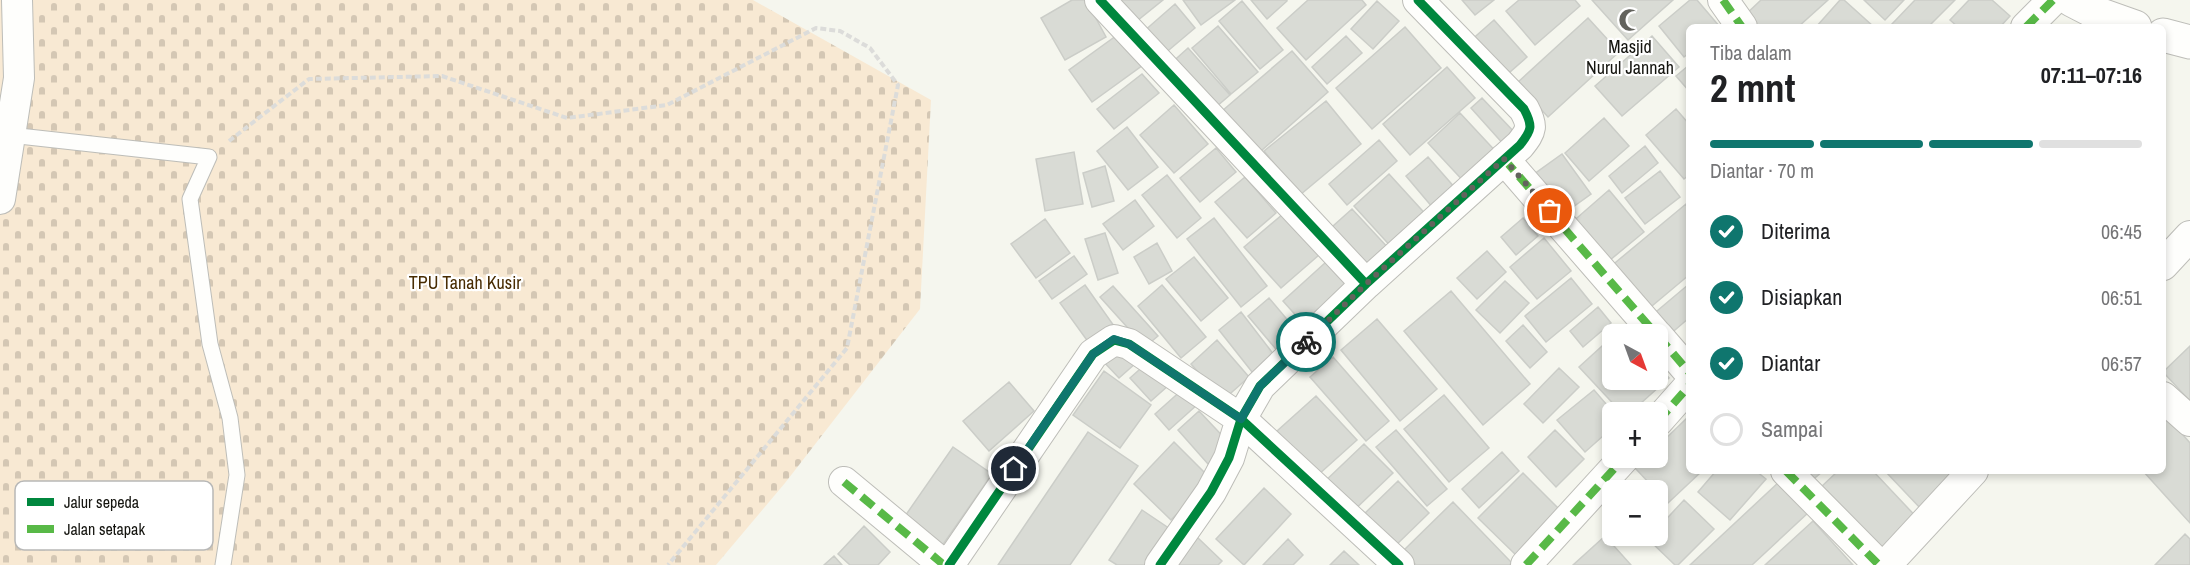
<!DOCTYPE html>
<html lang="id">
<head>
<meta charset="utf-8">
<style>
	body { margin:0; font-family:"Archivo Narrow",sans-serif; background:#f6f6f6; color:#202124; height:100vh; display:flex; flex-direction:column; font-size:22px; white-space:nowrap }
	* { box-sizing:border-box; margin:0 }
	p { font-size:20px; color:#757577 }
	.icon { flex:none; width:33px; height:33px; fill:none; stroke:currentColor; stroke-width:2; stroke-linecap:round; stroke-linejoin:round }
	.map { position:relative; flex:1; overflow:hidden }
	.panel { position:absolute; left:1686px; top:24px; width:480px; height:450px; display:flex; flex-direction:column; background:#fff; border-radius:9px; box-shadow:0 3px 9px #0003 }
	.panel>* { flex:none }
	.needle { width:39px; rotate:139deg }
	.buttons { position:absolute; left:1602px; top:324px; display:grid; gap:12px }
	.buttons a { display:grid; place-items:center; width:66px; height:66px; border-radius:9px; background:#fff; box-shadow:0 3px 9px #0003; font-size:30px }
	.pin { position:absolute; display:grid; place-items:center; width:51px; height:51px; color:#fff; margin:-26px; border:3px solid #fff; border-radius:50%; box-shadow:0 2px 6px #0007 }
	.courier { position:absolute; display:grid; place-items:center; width:60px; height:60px; margin:-30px; border:4px solid #0f766e; border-radius:50%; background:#fff; color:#222; box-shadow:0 2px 8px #0007 }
	.overview em { font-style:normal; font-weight:700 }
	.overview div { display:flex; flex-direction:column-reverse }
	.overview { display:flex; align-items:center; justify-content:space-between; height:102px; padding:0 24px }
	h1 { font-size:39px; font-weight:700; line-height:45px }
	.bar { display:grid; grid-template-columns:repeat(4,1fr); gap:9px 6px; align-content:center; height:72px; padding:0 24px }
	.bar i { height:8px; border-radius:4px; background:#e0e0e0 }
	.bar .on { background:#0f766e }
	.bar p { grid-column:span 4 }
	ol { padding:0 24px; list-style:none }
	li { display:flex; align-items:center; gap:18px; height:66px }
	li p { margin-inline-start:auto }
	li .icon { padding:6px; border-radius:50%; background:#0f766e; color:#fff; stroke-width:4 }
	li:last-child { color:#757577 }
	li i { width:33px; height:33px; border:3px solid #e0e0e0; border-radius:50% }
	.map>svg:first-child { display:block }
	.cemetery { fill:url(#cemetery-stones) }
	.building { fill:#d9dbd5; stroke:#cbcdc8; stroke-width:1.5 }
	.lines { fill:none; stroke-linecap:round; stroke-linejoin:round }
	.lane-casing { stroke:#bdbdb8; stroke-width:17 }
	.street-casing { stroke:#bdbdb8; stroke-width:32 }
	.secondary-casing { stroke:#bdbdb8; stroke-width:35 }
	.path { stroke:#dcdcda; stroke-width:4; stroke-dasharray:6 3; stroke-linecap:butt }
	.lane { stroke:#fefefc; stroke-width:15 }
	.street { stroke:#fefefc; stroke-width:30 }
	.secondary { stroke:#fefefc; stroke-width:33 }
	.quiet { stroke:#58b947; stroke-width:8; stroke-dasharray:15 8; stroke-linecap:butt }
	.cycleway-casing { stroke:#fff; stroke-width:13 }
	.cycleway { stroke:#00873e; stroke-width:9 }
	.done { stroke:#63635d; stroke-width:6; stroke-dasharray:0 10.8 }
	.route { stroke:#0f766e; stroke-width:8 }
	.labels { text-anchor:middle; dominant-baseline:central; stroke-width:4.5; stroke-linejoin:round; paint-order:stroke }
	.poi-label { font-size:18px; fill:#14140f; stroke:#fff }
	.park-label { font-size:18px; fill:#482c02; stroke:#fff }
	.key { fill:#fff; stroke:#b8b8b7; stroke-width:1.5 }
	.key-label { font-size:16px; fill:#14140f }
</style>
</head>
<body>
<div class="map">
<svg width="2190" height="565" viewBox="0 0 2190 565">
	<defs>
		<pattern id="cemetery-stones" width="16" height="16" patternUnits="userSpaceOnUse" patternTransform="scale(1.5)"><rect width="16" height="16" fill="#f8e9d3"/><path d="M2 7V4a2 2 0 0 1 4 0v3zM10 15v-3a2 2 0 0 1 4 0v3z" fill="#d4c7b4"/></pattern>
	</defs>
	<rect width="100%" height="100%" fill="#f5f6ee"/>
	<path class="cemetery" d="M0,0H753L931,100L920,309L785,483L716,565H0Z"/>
	<path class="building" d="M1072,0H1086L1106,37L1065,60L1041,18Z
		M1113,0H1163L1132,25Z
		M1183,0H1235L1201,25Z
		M1251,0H1287V1L1267,19Z
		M1308,0H1362L1366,5L1306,60L1277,28Z
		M1462,0H1494L1475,15Z
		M1519,0H1575L1580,6L1535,45L1506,11Z
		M1592,0H1673L1628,40Z
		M1690,0H1697L1720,27H1689V53L1684,57L1659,26Z
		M1761,0H1828L1798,27H1752L1743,17Z
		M1840,0H1844L1874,27H1816Z
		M1864,0H1904L1885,20Z
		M1915,0H1955L1928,27H1895L1892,24Z
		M1969,0H1992L2010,16L2000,27H1958L1950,20Z
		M1242,1L1283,50L1260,69L1219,21Z
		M1377,1L1399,21L1373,49L1351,29Z
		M1175,4L1195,28L1163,55L1143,32Z
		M1588,18L1619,52L1548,117L1517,83Z
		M1494,20L1527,57L1502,79L1469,42Z
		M1218,26L1258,72L1231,94L1192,48Z
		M1405,27L1441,68L1372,129L1336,88Z
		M1120,33L1143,65L1092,102L1069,70Z
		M1346,36L1362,53L1327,84L1312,67Z
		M1652,36L1679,67L1622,116L1595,86Z
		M1188,48L1230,95L1209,113L1168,66Z
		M1292,51L1328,92L1252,159L1215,117Z
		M1689,65V91L1676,76Z
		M1447,67L1475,98L1410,155L1383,124Z
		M1142,74L1159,93L1114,129L1097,109Z
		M1482,98L1517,135L1505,146L1471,108Z
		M1326,101L1361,144L1300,195L1264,151Z
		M1174,105L1208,144L1174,173L1140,135Z
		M1676,109L1689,124V175L1684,179L1646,135Z
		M1460,113L1500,156L1467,185L1428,143Z
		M1604,118L1629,146L1589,181L1565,153Z
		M1127,127L1158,167L1128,190L1097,151Z
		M1379,140L1397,161L1347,205L1329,184Z
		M1645,146L1658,163L1622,193L1609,176Z
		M1216,148L1236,172L1200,202L1180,178Z
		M1074,152L1083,204L1045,211L1036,159Z
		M1562,154L1591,194L1559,217L1530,177Z
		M1428,157L1456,189L1433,208L1406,176Z
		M1105,166L1114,201L1092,207L1083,173Z
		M1660,171L1680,197L1645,224L1625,198Z
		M1389,174L1430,219L1394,250L1354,206Z
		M1167,175L1201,218L1177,238L1142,195Z
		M1245,177L1276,213L1247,238L1215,202Z
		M1609,190L1644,232L1604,265L1570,224Z
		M1135,200L1154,226L1123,250L1103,224Z
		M1686,204L1689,208V275L1646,311L1610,267Z
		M1352,209L1391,251L1363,276L1324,234Z
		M1283,214L1319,255L1281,288L1244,247Z
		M1214,218L1267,286L1241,307L1187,239Z
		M1523,218L1538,236L1516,255L1501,237Z
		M1045,219L1070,253L1036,278L1011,244Z
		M1105,233L1118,273L1098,280L1085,239Z
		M1544,238L1571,271L1537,299L1510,267Z
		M1157,243L1172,271L1149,284L1134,257Z
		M1487,251L1506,272L1477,299L1457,278Z
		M1074,256L1087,274L1052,299L1039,281Z
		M1194,257L1228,298L1201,321L1166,279Z
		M1326,262L1351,290L1308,329L1283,301Z
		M1571,278L1592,304L1546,342L1525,316Z
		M1505,281L1529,303L1500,333L1476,310Z
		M1689,284V318L1668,336L1651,316Z
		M1085,285L1119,333L1094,350L1060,303Z
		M1162,285L1206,337L1181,358L1138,306Z
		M1113,286L1158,336L1145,347L1100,297Z
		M1451,291L1530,384L1483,425L1404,331Z
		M1269,298L1301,336L1280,354L1248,316Z
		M1598,307L1611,323L1583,347L1570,331Z
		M1241,312L1278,360L1256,377L1219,330Z
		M1377,319L1437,389L1400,421L1341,350Z
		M1523,325L1547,352L1530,368L1506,341Z
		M1612,337V380H1658V365L1669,378L1631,412H1621L1579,367Z
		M1217,340L1249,377L1223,400L1191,364Z
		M1118,343L1136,363L1119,378L1101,359Z
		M2190,346V401L2163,372Z
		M1333,357L1389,421L1366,441L1310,377Z
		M1148,362L1169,385L1151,401L1130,378Z
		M1559,368L1579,387L1543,423L1524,404Z
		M1104,371L1151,405L1120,448L1073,415Z
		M1009,382L1034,411L989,451L963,421Z
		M1184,388L1198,404L1169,430L1155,414Z
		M1594,390L1613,412L1612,428L1585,452L1557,420Z
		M1444,395L1489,448L1449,482L1404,429Z
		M1316,396L1357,440L1318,475L1277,431Z
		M1199,411L1230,444L1208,464L1178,430Z
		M1689,416V471H1702L1668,503L1635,468L1645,458H1658V446Z
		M2168,418L2190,443V523L2143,471H2163V422Z
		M1396,430L1447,489L1427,506L1376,447Z
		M1555,430L1584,459L1556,487L1528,457Z
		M1088,432L1138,466L1070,565H998Z
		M1174,442L1211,479L1171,520L1134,484Z
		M1364,444L1393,473L1348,516L1320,486Z
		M953,447L992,474L942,546L903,519Z
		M1502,452L1519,471L1479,508L1462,489Z
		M1716,471H1756L1766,479L1730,520L1698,492Z
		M1798,471H1823L1809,483Z
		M1838,471H1873L1922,523L1885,557L1820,488Z
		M1885,471H1959L1923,511Z
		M1523,473L1563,513L1519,558L1478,518Z
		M1398,481L1429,513L1391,550L1360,518Z
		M1780,481L1809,512L1752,565H1690Z
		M1264,488L1291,514L1244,565L1216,539Z
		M1684,500L1714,529L1678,565H1675L1647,538L1650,536H1658V528Z
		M1453,502L1512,563L1509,565H1416L1403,551Z
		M1142,510L1176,533L1154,565H1117L1109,560Z
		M1813,521L1853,565H1765Z
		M864,526L890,552L878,565H850L838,554Z
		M2185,534L2190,539V565H2155Z
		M1605,536L1631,565H1573Z
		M1197,537L1222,561L1218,565H1169Z
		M1288,539L1303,555L1293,565H1263Z
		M1344,551L1359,565H1330Z
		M834,556L842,565H824Z"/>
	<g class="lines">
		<g class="lane-casing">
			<path id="lane" d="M10,135L209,157L190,199L210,344L230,418L237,475L223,565"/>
		</g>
		<g class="street-casing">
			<path id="street" d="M1100,0L1366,284
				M1723,0L1742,27
				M2026,27L2053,0
				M1504,159L1656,334
				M0,199L19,78L17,0
				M2163,265L2190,236
				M1658,336L1689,372
				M2163,397L2190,421
				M1658,421L1689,386
				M1786,471L1879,565
				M844,482L944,565
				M949,565L1093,354L1114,340L1129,344L1241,419L1399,565
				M1160,565L1211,492L1229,458L1241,419L1260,386L1366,284L1520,145C1532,130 1533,126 1524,109L1418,0
				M1526,565L1624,458
				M1886,565L1973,471"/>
		</g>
		<g class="secondary-casing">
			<path id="secondary" d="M2072,0L2101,15L2135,27
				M2163,35L2190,42"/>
		</g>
		<path class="path" d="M229,141L309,79L442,76L567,118L667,105L816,28L840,31L870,48L898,85L847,348L668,565"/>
		<use href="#lane" class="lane"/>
		<use href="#street" class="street"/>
		<use href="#secondary" class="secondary"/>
		<path class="quiet" d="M1723,0L1742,27
			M2026,27L2053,0
			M1504,159L1656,334
			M1658,336L1689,372
			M1658,421L1689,386
			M1786,471L1879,565
			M844,482L944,565
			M1526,565L1624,458"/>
		<g class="cycleway-casing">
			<path id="cycleway" d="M1100,0L1366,284
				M949,565L1093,354L1114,340L1129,344L1241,419L1399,565
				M1160,565L1211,492L1229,458L1241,419L1260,386L1366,284L1520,145C1532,130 1533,126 1524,109L1418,0"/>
		</g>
		<use href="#cycleway" class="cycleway"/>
	</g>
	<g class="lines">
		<path class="done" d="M1306,342L1366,284L1504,159L1550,211"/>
		<path class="route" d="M1014,469L1093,354L1114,339L1129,344L1241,419L1260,386L1306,342"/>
	</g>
	<defs>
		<g id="mosque-bare" transform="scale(1.8)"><path d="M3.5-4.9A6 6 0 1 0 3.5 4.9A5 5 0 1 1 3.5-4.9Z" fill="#63635d" stroke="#fff" stroke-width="2.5" paint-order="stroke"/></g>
	</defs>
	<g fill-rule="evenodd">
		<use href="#mosque-bare" x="1630" y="20"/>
	</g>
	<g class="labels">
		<g class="poi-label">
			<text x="1630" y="46">Masjid<tspan x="1630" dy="21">Nurul Jannah</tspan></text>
		</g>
		<g class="park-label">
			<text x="465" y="282">TPU Tanah Kusir</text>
		</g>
	</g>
	<rect x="15" y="481" width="198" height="69" rx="9" class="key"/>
	<rect x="27" y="498" width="27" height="8" fill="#00873e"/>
	<rect x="27" y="525" width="27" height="8" fill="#58b947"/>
	<g class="key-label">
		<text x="64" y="508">Jalur sepeda</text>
		<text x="64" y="535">Jalan setapak</text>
	</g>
</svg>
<div class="buttons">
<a><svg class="needle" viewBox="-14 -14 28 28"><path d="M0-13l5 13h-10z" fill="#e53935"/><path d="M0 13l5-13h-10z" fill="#757577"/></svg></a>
<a>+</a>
<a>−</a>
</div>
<div class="pin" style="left:1550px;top:211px;background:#ea580c"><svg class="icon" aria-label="bag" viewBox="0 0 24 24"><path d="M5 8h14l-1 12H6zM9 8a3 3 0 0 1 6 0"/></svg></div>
<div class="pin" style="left:1014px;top:469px;background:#1f2937"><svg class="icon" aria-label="home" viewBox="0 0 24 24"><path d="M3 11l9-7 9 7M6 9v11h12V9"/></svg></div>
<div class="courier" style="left:1306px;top:342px"><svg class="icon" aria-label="bike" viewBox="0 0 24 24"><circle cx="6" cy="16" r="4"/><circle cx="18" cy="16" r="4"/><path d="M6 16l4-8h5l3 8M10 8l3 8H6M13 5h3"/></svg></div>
<section class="panel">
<div class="overview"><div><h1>2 mnt</h1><p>Tiba dalam</p></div><em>07:11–07:16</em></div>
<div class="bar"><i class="on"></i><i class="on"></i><i class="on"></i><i></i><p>Diantar · 70 m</p></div>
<ol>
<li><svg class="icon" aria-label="check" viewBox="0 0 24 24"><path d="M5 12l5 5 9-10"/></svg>Diterima<p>06:45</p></li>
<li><svg class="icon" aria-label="check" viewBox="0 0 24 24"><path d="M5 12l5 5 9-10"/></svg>Disiapkan<p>06:51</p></li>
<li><svg class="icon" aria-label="check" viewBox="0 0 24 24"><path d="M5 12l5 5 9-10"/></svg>Diantar<p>06:57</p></li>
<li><i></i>Sampai</li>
</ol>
</section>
</div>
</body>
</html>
